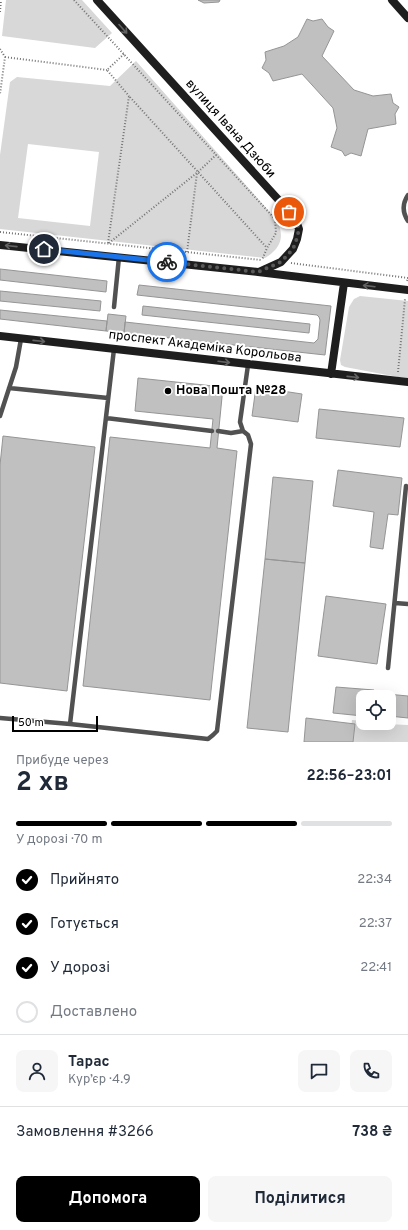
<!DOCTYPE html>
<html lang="uk">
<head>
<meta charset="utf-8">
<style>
	body { margin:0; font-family:Overpass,sans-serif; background:#f6f6f7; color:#1f2937; height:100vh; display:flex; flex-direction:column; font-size:15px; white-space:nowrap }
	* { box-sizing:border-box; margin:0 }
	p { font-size:13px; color:#747a83 }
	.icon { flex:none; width:22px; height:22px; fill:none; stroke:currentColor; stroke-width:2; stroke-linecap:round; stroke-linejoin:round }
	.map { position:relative; height:742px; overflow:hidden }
	.panel { display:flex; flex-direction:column; background:#fff; flex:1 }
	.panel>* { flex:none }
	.tools { position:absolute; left:356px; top:690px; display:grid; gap:8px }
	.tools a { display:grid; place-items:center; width:40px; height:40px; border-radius:8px; background:#fff; box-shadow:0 4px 16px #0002; font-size:20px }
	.scale { position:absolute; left:12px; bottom:10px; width:86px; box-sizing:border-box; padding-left:4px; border:2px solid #000; border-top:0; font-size:11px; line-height:14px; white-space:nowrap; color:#000; -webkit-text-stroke:3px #fff; paint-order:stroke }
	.pin { position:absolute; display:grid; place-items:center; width:34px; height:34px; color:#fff; margin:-17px; border:2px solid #fff; border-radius:50%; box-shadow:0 1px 4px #0007 }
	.courier { position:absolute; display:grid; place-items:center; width:40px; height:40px; margin:-20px; border:3px solid #1a73e8; border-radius:50%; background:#fff; color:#222; box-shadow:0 1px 5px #0007 }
	.head em { font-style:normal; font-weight:700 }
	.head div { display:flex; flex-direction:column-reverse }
	.head { display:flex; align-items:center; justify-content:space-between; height:68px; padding:0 16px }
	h1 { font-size:26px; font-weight:700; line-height:30px }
	.bar { display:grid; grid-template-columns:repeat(4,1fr); gap:6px 4px; align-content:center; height:48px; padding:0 16px }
	.bar i { height:5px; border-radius:3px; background:#e0e1e3 }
	.bar .current { background:#000 }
	.bar p { grid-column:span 4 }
	.line { display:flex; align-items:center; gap:10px; padding:0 16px; border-top:1px solid #e0e1e3 }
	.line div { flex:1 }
	.round { display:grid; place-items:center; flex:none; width:42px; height:42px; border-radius:8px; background:#f6f6f7 }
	ol { padding:0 16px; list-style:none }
	li { display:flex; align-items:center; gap:12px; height:44px }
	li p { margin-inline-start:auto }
	li .icon { padding:4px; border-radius:50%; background:#000; color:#fff; stroke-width:4 }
	li:last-child { color:#747a83 }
	li i { width:22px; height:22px; border:2px solid #e0e1e3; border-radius:50% }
	.primary-button { display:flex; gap:8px; margin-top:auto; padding:8px 16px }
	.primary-button a { flex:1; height:46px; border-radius:8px; background:#000; color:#fff; font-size:16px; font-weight:700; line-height:46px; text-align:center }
	.primary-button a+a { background:#f6f6f7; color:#1f2937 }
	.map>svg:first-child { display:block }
	.green { fill:#d8d8d8; fill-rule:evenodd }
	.building { fill:#c0c0c0; stroke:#959595 }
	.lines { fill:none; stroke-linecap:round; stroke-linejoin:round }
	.path { stroke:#737373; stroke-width:2; stroke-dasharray:1 2; stroke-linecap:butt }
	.service { stroke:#515151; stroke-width:4.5 }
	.secondary { stroke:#1e1e1e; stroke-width:8 }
	.oneway { stroke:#626262 }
	.done { stroke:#595959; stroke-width:4; stroke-dasharray:0 7.2 }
	.route { stroke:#1a73e8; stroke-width:5 }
	.poi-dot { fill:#000; stroke:#fff; stroke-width:1.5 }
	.labels { text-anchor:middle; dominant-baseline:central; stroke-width:4; stroke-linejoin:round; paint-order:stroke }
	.street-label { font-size:13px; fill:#000; stroke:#fff }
	.poi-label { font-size:13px; font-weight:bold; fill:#000; stroke:#fff; text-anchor:start }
</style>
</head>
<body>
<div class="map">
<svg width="408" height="742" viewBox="0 0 408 742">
	<rect width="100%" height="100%" fill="#fff"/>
	<path class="green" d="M6,0H82L112,33L95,48L2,36Z
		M136,61L276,219C285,235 282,248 265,258L0,229V155L10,82L17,77L110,86ZM28,144L99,152L90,226L18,218Z
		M360,296L408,301V378L398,377L345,367L341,365L340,360L349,307L354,299Z
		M352,720L363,721V723L408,725V742H349Z"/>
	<path class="building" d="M198,0H220L219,2L204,3Z
		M307,19L313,21L322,19L328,27L334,31L322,56L354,90L373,96L391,94L393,103L399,107L395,114L396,124L368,129L361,156L351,153L345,156L342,151L331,147L337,128L333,108L302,74L273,81L269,73L262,68L266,60L265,52L284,46L298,37Z
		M0,269L107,281L106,292L0,280Z
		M139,285L331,306L325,355L124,333L125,322L314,343L318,339L320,320L319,317L317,315L137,295Z
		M0,291L101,301L100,311L0,301Z
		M143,306L310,324L309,333L142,315Z
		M0,310L107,321L106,331L0,319Z
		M108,314L126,316L124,333L106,331Z
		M138,378L223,387L217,448L237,451L210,700L83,686L110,437L210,448L213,419L135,411Z
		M256,387L302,394L298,422L252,416Z
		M319,409L404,418L400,447L316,438Z
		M3,436L95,447L67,691L0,683V465Z
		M338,470L402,478L398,515L388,514L383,549L370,547L374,512L333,506Z
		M273,477L313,481L305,563L265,559Z
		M265,559L305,563L288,732L247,728Z
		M326,596L386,604L377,664L318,656Z
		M336,687L374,690V697H363V716L333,713Z
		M387,694L408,696V718L389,716V697H386Z
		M306,718L355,724L353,742H304Z"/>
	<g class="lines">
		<path class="path" d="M74,0L275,219L276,233L267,248L262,260
			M0,12L1,0
			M0,49L5,57L0,94
			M124,54L107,70L129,96
			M5,57L107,70
			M0,232L261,260
			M108,243L129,96L267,248
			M109,243L198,172L216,155
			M187,252L197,173
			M291,263L408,278L407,281
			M398,372L405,299"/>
		<path class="service" d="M408,195C402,204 402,212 408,221
			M114,307L119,257
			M9,388L108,398
			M0,416L16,367L21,339
			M106,418L212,431
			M218,431L231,433L243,431L240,422L248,365
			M395,603L408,604
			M388,668L406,486
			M0,718L70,724L114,349
			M70,724L208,739L213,735L217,731L251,444L248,435L243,431"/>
		<path class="secondary" d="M97,0L295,218L299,229L297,239L293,249L281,262L259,272
			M392,0L408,18
			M0,245L258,272L408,290
			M0,336L408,382
			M331,374L344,283"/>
	</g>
	<defs><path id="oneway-shaft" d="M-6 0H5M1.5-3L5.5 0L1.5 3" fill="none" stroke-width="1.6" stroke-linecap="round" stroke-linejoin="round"/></defs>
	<g class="oneway">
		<use href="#oneway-shaft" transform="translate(123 29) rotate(48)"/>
		<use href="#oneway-shaft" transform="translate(11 246) rotate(-174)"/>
		<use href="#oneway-shaft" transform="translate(369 286) rotate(-173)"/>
		<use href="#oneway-shaft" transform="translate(39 341) rotate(6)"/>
		<use href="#oneway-shaft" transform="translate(224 362) rotate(7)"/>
		<use href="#oneway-shaft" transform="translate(353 377) rotate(6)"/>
	</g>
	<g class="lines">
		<path class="done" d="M167,262L258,272L281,262L293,249L297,238L299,229L295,218L289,212"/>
		<path class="route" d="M44,249L167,262"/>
	</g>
	<circle class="poi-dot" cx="168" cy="391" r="4"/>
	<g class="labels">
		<g class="street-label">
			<text transform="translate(230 129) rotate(48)">вулиця Івана Дзюби</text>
			<text transform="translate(205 347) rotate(7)">проспект Академіка Корольова</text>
		</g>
		<g class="poi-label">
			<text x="176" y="391">Нова Пошта №28</text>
		</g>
	</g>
</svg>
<div class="tools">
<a><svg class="icon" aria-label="locate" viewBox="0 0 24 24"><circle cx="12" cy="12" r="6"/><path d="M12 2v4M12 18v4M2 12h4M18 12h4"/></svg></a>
</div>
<div class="scale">50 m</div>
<div class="pin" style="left:289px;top:212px;background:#ea580c"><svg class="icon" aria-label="bag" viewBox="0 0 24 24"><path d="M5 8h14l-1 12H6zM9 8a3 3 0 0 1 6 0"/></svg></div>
<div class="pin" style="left:44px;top:249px;background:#1f2937"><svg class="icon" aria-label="home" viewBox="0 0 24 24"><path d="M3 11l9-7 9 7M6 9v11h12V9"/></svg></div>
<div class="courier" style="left:167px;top:262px"><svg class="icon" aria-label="bike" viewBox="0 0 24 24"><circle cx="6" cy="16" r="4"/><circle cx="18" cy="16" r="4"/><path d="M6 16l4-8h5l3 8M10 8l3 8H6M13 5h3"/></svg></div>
</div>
<section class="panel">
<div class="head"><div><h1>2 хв</h1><p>Прибуде через</p></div><em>22:56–23:01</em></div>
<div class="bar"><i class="current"></i><i class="current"></i><i class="current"></i><i></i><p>У дорозі · 70 m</p></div>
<ol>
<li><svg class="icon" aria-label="check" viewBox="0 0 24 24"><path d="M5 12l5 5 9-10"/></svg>Прийнято<p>22:34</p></li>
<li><svg class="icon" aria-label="check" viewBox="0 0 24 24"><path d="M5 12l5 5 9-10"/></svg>Готується<p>22:37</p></li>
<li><svg class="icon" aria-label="check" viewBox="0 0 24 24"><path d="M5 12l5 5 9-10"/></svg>У дорозі<p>22:41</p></li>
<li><i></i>Доставлено</li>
</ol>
<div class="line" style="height:72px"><a class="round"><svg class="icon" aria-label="person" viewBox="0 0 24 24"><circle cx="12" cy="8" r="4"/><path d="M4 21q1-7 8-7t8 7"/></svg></a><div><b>Тарас</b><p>Кур’єр · 4.9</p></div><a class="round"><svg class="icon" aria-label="chat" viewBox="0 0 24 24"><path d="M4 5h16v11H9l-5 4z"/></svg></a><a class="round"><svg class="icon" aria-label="phone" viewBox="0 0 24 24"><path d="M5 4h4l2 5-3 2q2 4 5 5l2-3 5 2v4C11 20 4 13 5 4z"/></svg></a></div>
<div class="line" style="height:52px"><div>Замовлення #3266</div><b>738 ₴</b></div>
<div class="primary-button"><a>Допомога</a><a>Поділитися</a></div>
</section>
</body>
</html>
